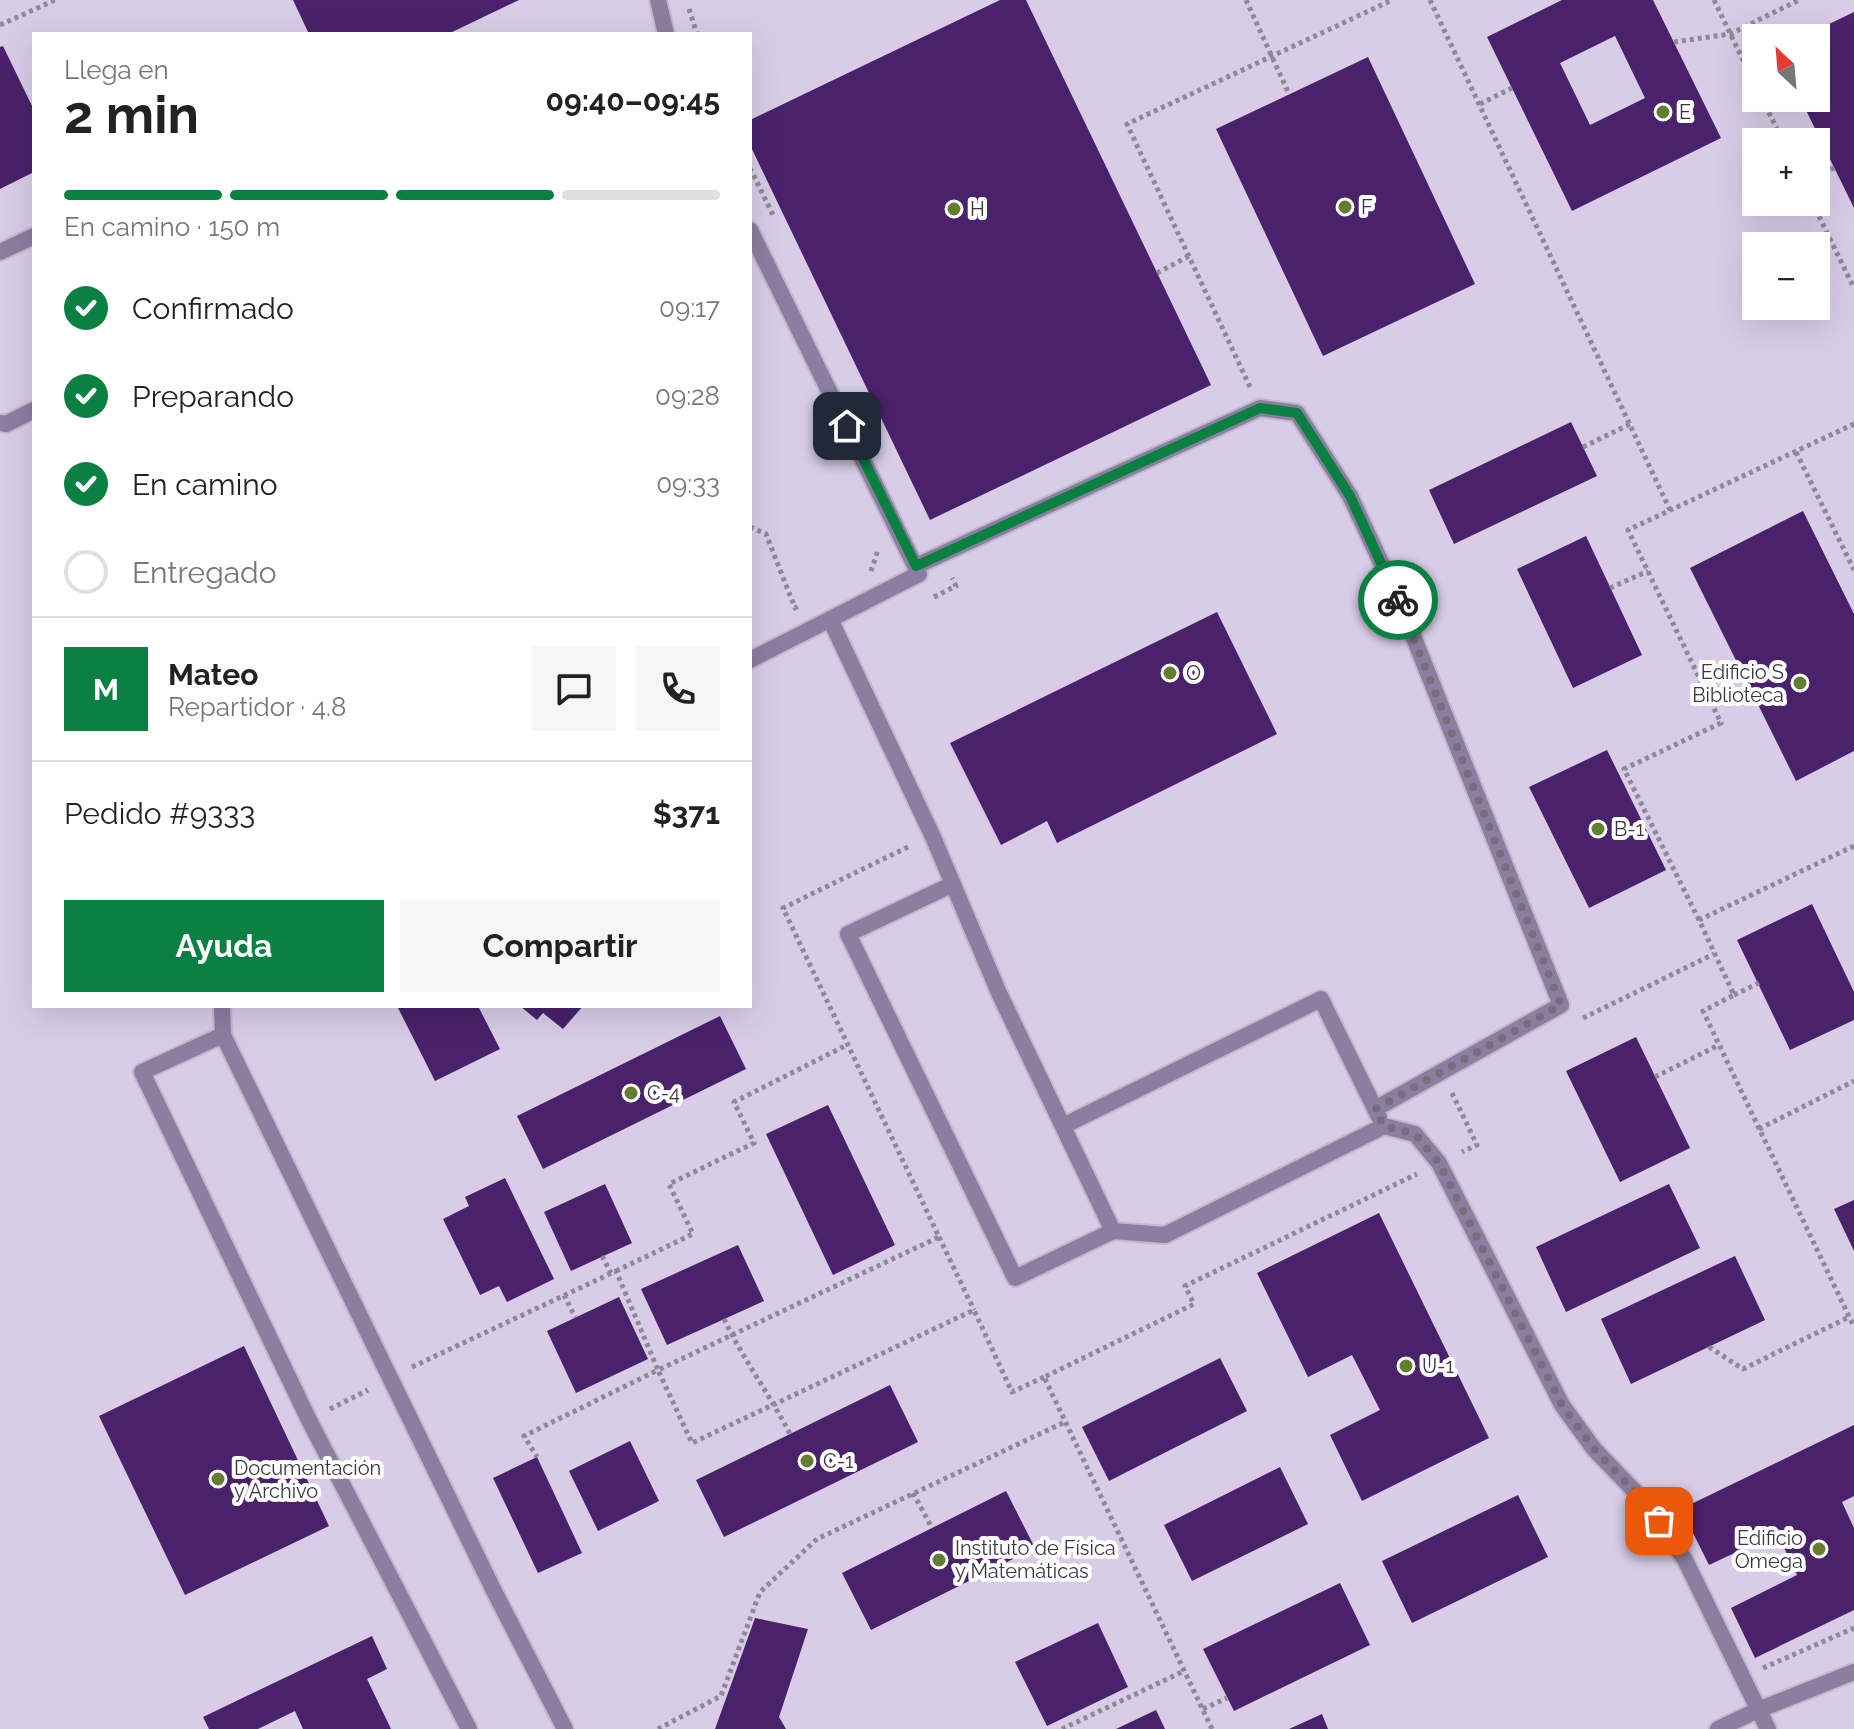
<!DOCTYPE html>
<html lang="es">
<head>
<meta charset="utf-8">
<style>
	body { margin:0; font-family:Raleway,sans-serif; background:#f6f6f6; color:#222; height:100vh; display:flex; flex-direction:column; font-size:30px; white-space:nowrap }
	* { box-sizing:border-box; margin:0 }
	p { font-size:26px; color:#767676 }
	.icon { flex:none; width:44px; height:44px; fill:none; stroke:currentColor; stroke-width:2; stroke-linecap:round; stroke-linejoin:round }
	.map { position:relative; flex:1; overflow:hidden }
	.panel { position:absolute; left:32px; top:32px; width:720px; height:976px; display:flex; flex-direction:column; background:#fff; border-radius:0px; box-shadow:0 8px 32px #0002 }
	.panel>* { flex:none }
	.needle { width:52px; rotate:334deg }
	.fabs { position:absolute; left:1742px; top:24px; display:grid; gap:16px }
	.fabs a { display:grid; place-items:center; width:88px; height:88px; border-radius:0px; background:#fff; box-shadow:0 8px 32px #0002; font-size:40px }
	.pin { position:absolute; display:grid; place-items:center; width:68px; height:68px; color:#fff; margin:-34px; border-radius:16px; box-shadow:0 4px 12px #0006 }
	.courier { position:absolute; display:grid; place-items:center; width:80px; height:80px; margin:-40px; border:6px solid #0b8043; border-radius:50%; background:#fff; color:#222; box-shadow:0 2px 10px #0007 }
	.headline em { font-style:normal; font-weight:700 }
	.headline div { display:flex; flex-direction:column-reverse }
	.headline { display:flex; align-items:center; justify-content:space-between; height:136px; padding:0 32px }
	h1 { font-size:52px; font-weight:700; line-height:60px }
	.bar { display:grid; grid-template-columns:repeat(4,1fr); gap:12px 8px; align-content:center; height:96px; padding:0 32px }
	.bar i { height:10px; border-radius:6px; background:#e0e0e0 }
	.bar .selected { background:#0b8043 }
	.bar p { grid-column:span 4 }
	.line { display:flex; align-items:center; gap:20px; padding:0 32px; border-top:2px solid #e0e0e0 }
	.line div { flex:1 }
	.round { display:grid; place-items:center; flex:none; width:84px; height:84px; border-radius:0px; background:#f6f6f6 }
	ol { padding:0 32px; list-style:none }
	li { display:flex; align-items:center; gap:24px; height:88px }
	li p { margin-inline-start:auto }
	li .icon { padding:8px; border-radius:50%; background:#0b8043; color:#fff; stroke-width:4 }
	li:last-child { color:#767676 }
	li i { width:44px; height:44px; border:4px solid #e0e0e0; border-radius:50% }
	.button { display:flex; gap:16px; margin-top:auto; padding:16px 32px }
	.button a { flex:1; height:92px; border-radius:0px; background:#0b8043; color:#fff; font-size:32px; font-weight:700; line-height:92px; text-align:center }
	.button a+a { background:#f6f6f6; color:#222 }
	.map>svg:first-child { display:block }
	.built { fill:#d8cce7; fill-rule:evenodd }
	.building { fill:#4a216b; fill-rule:evenodd }
	.lines { fill:none; stroke-linecap:round; stroke-linejoin:round }
	.lane-casing { stroke:#c1b9cb; stroke-width:20 }
	.path { stroke:#8f8896; stroke-width:5; stroke-dasharray:4 4; stroke-linecap:butt }
	.lane { stroke:#8d7da0; stroke-width:16 }
	.done { stroke:#756f7c; stroke-width:8; stroke-dasharray:0 14.4 }
	.route { stroke:#0b8043; stroke-width:10 }
	.poi-dot { fill:#637d31; stroke:#fff; stroke-width:3 }
	.labels { text-anchor:middle; dominant-baseline:central; stroke-width:8; stroke-linejoin:round; paint-order:stroke }
	.poi-label { font-size:20px; fill:#3a363e; stroke:#fff; text-anchor:start }
</style>
</head>
<body>
<div class="map">
<svg width="1854" height="1729" viewBox="0 0 1854 1729">
	<rect width="100%" height="100%" fill="#e3daee"/>
	<path class="built" d="M0,0H1854V1729H0ZM34,34H750V1006H34ZM1756,38H1816V98H1756ZM1756,142H1816V202H1756ZM1756,246H1816V306H1756Z"/>
	<path class="building" d="M293,0H519L448,34H309Z
		M1000,0H1026L1211,385L930,520L750,145V120Z
		M1562,0H1653L1721,138L1572,211L1487,37ZM1615,36L1645,98L1590,125L1560,63Z
		M1854,12V208L1800,98H1816V38H1800Z
		M3,46L34,110V172L0,189V47Z
		M1368,57L1475,284L1323,356L1216,129Z
		M1571,422L1597,476L1454,544L1429,490Z
		M1803,511L1854,614V751L1796,781L1690,568Z
		M1586,536L1642,655L1573,688L1517,569Z
		M1217,612L1277,734L1057,843L1047,821L1001,845L950,743Z
		M1607,750L1666,870L1589,908L1529,787Z
		M1812,904L1854,992V1020L1790,1050L1737,940Z
		M397,1006H478L500,1049L435,1081Z
		M520,1006H583L563,1029L543,1013L537,1020Z
		M720,1016L746,1069L543,1169L517,1116Z
		M1636,1037L1690,1148L1620,1182L1566,1071Z
		M828,1105L895,1245L833,1275L766,1134Z
		M505,1178L554,1279L507,1302L499,1286L480,1295L443,1219L469,1206L465,1197Z
		M605,1184L632,1243L571,1271L544,1212Z
		M1669,1184L1700,1248L1566,1312L1536,1247Z
		M1854,1200V1251L1834,1209Z
		M1379,1213L1489,1438L1362,1501L1330,1435L1380,1410L1352,1355L1308,1377L1257,1273Z
		M738,1245L764,1301L667,1345L641,1289Z
		M1735,1256L1765,1320L1631,1384L1601,1319Z
		M619,1297L648,1359L576,1393L547,1331Z
		M244,1346L329,1526L185,1595L99,1416Z
		M1220,1358L1247,1411L1109,1481L1082,1427Z
		M890,1385L918,1442L724,1537L696,1480Z
		M1854,1425V1496L1842,1502L1854,1528V1610L1755,1658L1731,1608L1797,1575L1777,1533L1709,1565L1681,1509Z
		M630,1441L659,1501L598,1531L569,1471Z
		M537,1457L582,1553L538,1573L493,1478Z
		M1280,1467L1308,1524L1192,1581L1164,1525Z
		M1006,1491L1035,1548L871,1630L842,1573Z
		M1518,1495L1548,1557L1412,1623L1382,1561Z
		M1340,1583L1370,1645L1234,1711L1203,1649Z
		M755,1618L808,1629L779,1717L786,1729H715Z
		M1098,1623L1128,1687L1047,1726L1015,1662Z
		M372,1636L387,1669L367,1679L391,1729H303L295,1711L258,1729H209L203,1717Z
		M1156,1710L1165,1729H1116Z
		M1322,1714L1328,1729H1289Z"/>
	<g class="lines">
		<g class="lane-casing">
			<path id="lane" d="M658,0L666,34
				M750,230L919,574L750,660
				M0,252L34,236
				M0,423L6,424L34,410
				M916,566L1260,408L1297,413L1350,496L1399,601L1561,1005L1375,1109
				M830,619L933,837L999,993L1113,1231L1165,1235L1384,1126L1415,1134L1439,1163L1562,1405L1594,1449L1645,1502L1685,1560L1768,1729
				M953,884L848,934L1015,1278L1113,1231
				M222,1006L223,1035L493,1589L565,1729
				M223,1035L142,1072L309,1420L469,1729
				M1063,1126L1321,999L1379,1117
				M1718,1729L1758,1710L1854,1672"/>
		</g>
		<path class="path" d="M1246,0L1289,94
			M1430,0L1670,510
			M1714,0L1756,87
			M689,9L697,34
			M0,25L55,0
			M1674,42L1730,34L1799,0
			M1762,98L1783,142
			M1480,104L1512,88
			M750,168L774,217
			M1816,176L1834,168
			M1812,202L1854,288
			M1157,273L1189,256
			M1250,387L1127,124L1392,0
			M1583,447L1630,424
			M1796,452L1854,570
			M750,527L766,534L795,608L798,606
			M871,571L878,550
			M1610,588L1648,571
			M934,597L956,586L952,578
			M1854,846L1699,920L1734,995L1703,1011L1854,1327
			M908,847L783,908L939,1237L658,1370L692,1443L974,1310L1012,1392L1044,1377
			M1699,920L1624,769L1721,723L1628,530L1854,424
			M1734,995L1759,983
			M1583,1018L1714,954
			M1655,1077L1719,1045
			M1452,1093L1477,1145L1462,1152
			M1759,1129L1854,1081
			M939,1237L974,1310
			M602,1256L611,1273
			M616,1271L693,1234L669,1184L754,1143L734,1102L847,1045
			M564,1295L575,1317
			M724,1319C743,1359 770,1395 790,1434
			M1709,1347L1743,1369L1849,1317
			M412,1367L616,1271L658,1370L524,1436L537,1457
			M330,1409L368,1390
			M913,1493L932,1528
			M1763,1668L1854,1628
			M1203,1709L1227,1698
			M658,1729L721,1696L760,1592L817,1539L1065,1422
			M1062,1729L1184,1671
			M1212,1729L1044,1377L1194,1304L1185,1286L1417,1174"/>
		<use href="#lane" class="lane"/>
	</g>
	<g class="lines">
		<path class="done" d="M1398,600L1561,1005L1375,1109L1384,1126L1415,1134L1439,1163L1562,1405L1594,1449L1645,1502L1659,1521"/>
		<path class="route" d="M847,426L916,566L1260,408L1297,413L1350,496L1398,600"/>
	</g>
	<g class="poi-dot">
		<circle cx="1663" cy="112" r="8"/>
		<circle cx="1345" cy="207" r="8"/>
		<circle cx="954" cy="209" r="8"/>
		<circle cx="1170" cy="673" r="8"/>
		<circle cx="1800" cy="683" r="8"/>
		<circle cx="1598" cy="829" r="8"/>
		<circle cx="631" cy="1093" r="8"/>
		<circle cx="1406" cy="1366" r="8"/>
		<circle cx="807" cy="1461" r="8"/>
		<circle cx="218" cy="1479" r="8"/>
		<circle cx="1819" cy="1549" r="8"/>
		<circle cx="939" cy="1560" r="8"/>
	</g>
	<g class="labels">
		<g class="poi-label">
			<text x="1679" y="112">E</text>
			<text x="1361" y="207">F</text>
			<text x="970" y="209">H</text>
			<text x="1784" y="672" text-anchor="end">Edificio S<tspan x="1784" dy="23">Biblioteca</tspan></text>
			<text x="1186" y="673">O</text>
			<text x="1614" y="829">B-1</text>
			<text x="647" y="1093">C-4</text>
			<text x="1422" y="1366">U-1</text>
			<text x="823" y="1461">C-1</text>
			<text x="234" y="1468">Documentación<tspan x="234" dy="23">y Archivo</tspan></text>
			<text x="1803" y="1538" text-anchor="end">Edificio<tspan x="1803" dy="23">Omega</tspan></text>
			<text x="955" y="1548">Instituto de Física<tspan x="955" dy="23">y Matemáticas</tspan></text>
		</g>
	</g>
</svg>
<div class="fabs">
<a><svg class="needle" viewBox="-14 -14 28 28"><path d="M0-13l5 13h-10z" fill="#e53935"/><path d="M0 13l5-13h-10z" fill="#767676"/></svg></a>
<a>+</a>
<a>−</a>
</div>
<div class="pin" style="left:1659px;top:1521px;background:#ea580c"><svg class="icon" aria-label="bag" viewBox="0 0 24 24"><path d="M5 8h14l-1 12H6zM9 8a3 3 0 0 1 6 0"/></svg></div>
<div class="pin" style="left:847px;top:426px;background:#1f2937"><svg class="icon" aria-label="home" viewBox="0 0 24 24"><path d="M3 11l9-7 9 7M6 9v11h12V9"/></svg></div>
<div class="courier" style="left:1398px;top:600px"><svg class="icon" aria-label="bike" viewBox="0 0 24 24"><circle cx="6" cy="16" r="4"/><circle cx="18" cy="16" r="4"/><path d="M6 16l4-8h5l3 8M10 8l3 8H6M13 5h3"/></svg></div>
<section class="panel">
<div class="headline"><div><h1>2 min</h1><p>Llega en</p></div><em>09:40–09:45</em></div>
<div class="bar"><i class="selected"></i><i class="selected"></i><i class="selected"></i><i></i><p>En camino · 150 m</p></div>
<ol>
<li><svg class="icon" aria-label="check" viewBox="0 0 24 24"><path d="M5 12l5 5 9-10"/></svg>Confirmado<p>09:17</p></li>
<li><svg class="icon" aria-label="check" viewBox="0 0 24 24"><path d="M5 12l5 5 9-10"/></svg>Preparando<p>09:28</p></li>
<li><svg class="icon" aria-label="check" viewBox="0 0 24 24"><path d="M5 12l5 5 9-10"/></svg>En camino<p>09:33</p></li>
<li><i></i>Entregado</li>
</ol>
<div class="line" style="height:144px"><b class="round" style="background:#0b8043;color:#fff">M</b><div><b>Mateo</b><p>Repartidor · 4.8</p></div><a class="round"><svg class="icon" aria-label="chat" viewBox="0 0 24 24"><path d="M4 5h16v11H9l-5 4z"/></svg></a><a class="round"><svg class="icon" aria-label="phone" viewBox="0 0 24 24"><path d="M5 4h4l2 5-3 2q2 4 5 5l2-3 5 2v4C11 20 4 13 5 4z"/></svg></a></div>
<div class="line" style="height:104px"><div>Pedido #9333</div><b>$371</b></div>
<div class="button"><a>Ayuda</a><a>Compartir</a></div>
</section>
</div>
</body>
</html>
